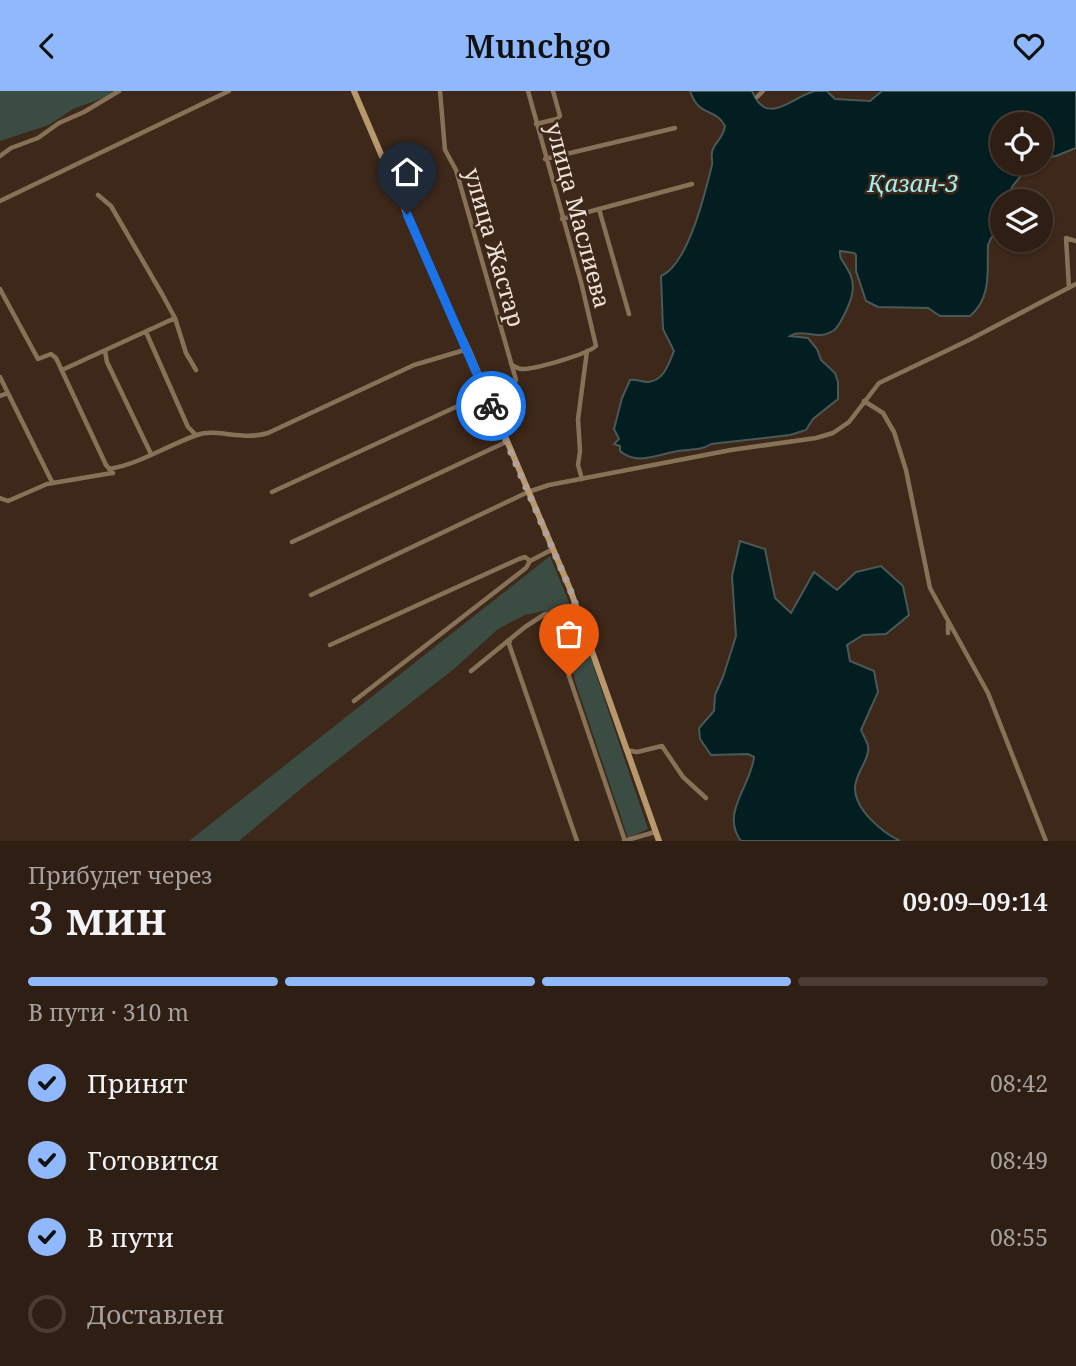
<!DOCTYPE html>
<html lang="ru">
<head>
<meta charset="utf-8">
<style>
	body { margin:0; font-family:"Noto Serif",serif; background:#36271d; color:#f1f3f6; height:100vh; display:flex; flex-direction:column; font-size:26px; white-space:nowrap }
	* { box-sizing:border-box; margin:0 }
	p { font-size:23px; color:#a7a2a0 }
	.icon { flex:none; width:38px; height:38px; fill:none; stroke:currentColor; stroke-width:2; stroke-linecap:round; stroke-linejoin:round }
	.map { position:relative; height:750px; overflow:hidden }
	.drawer { display:flex; flex-direction:column; background:#2e1e14; flex:1 }
	.drawer>* { flex:none }
	.tools { position:absolute; left:990px; top:21px; display:grid; gap:14px }
	.tools a { display:grid; place-items:center; width:63px; height:63px; border-radius:50%; background:#2e1e14; box-shadow:0 2px 5px #0004,0 0 0 2px #493c34; font-size:35px }
	.pin { position:absolute; display:grid; place-items:center; width:60px; height:60px; color:#fff; margin:-72px -30px; border-radius:50% 50% 50% 0; rotate:-45deg; box-shadow:0 0 7px #0007 }
	.pin .icon { rotate:45deg }
	.courier { position:absolute; display:grid; place-items:center; width:70px; height:70px; margin:-35px; border:5px solid #1a73e8; border-radius:50%; background:#fff; color:#222; box-shadow:0 2px 9px #0007 }
	.overview em { font-style:normal; font-weight:600 }
	.overview div { display:flex; flex-direction:column-reverse }
	.overview { display:flex; align-items:center; justify-content:space-between; height:119px; padding:0 28px }
	h1 { font-size:46px; font-weight:600; line-height:52px }
	.bar { display:grid; grid-template-columns:repeat(4,1fr); gap:10px 7px; align-content:center; height:84px; padding:0 28px }
	.bar i { height:9px; border-radius:5px; background:#493c34 }
	.bar .active { background:#8fb8fd }
	.bar p { grid-column:span 4 }
	ol { padding:0 28px; list-style:none }
	li { display:flex; align-items:center; gap:21px; height:77px }
	li p { margin-inline-start:auto }
	li .icon { padding:7px; border-radius:50%; background:#8fb8fd; color:#111; stroke-width:4 }
	li:last-child { color:#a7a2a0 }
	li i { width:38px; height:38px; border:4px solid #493c34; border-radius:50% }
	header { display:flex; justify-content:space-between; align-items:center; height:91px; padding:0 28px; background:#8fb8fd; color:#111; font-size:32px; font-weight:600 }
	.map>svg:first-child { display:block }
	.green { fill:#3b4c42 }
	.water { fill:#021e20; stroke:#495958; stroke-width:2 }
	.lines { fill:none; stroke-linecap:round; stroke-linejoin:round }
	.street { stroke:#877258; stroke-width:4.5 }
	.secondary { stroke:#ba986e; stroke-width:6 }
	.done { stroke:#b1a196; stroke-width:7; stroke-dasharray:0 12.6 }
	.route { stroke:#1a73e8; stroke-width:9 }
	.labels { text-anchor:middle; dominant-baseline:central; stroke-width:5; stroke-linejoin:round; paint-order:stroke }
	.street-label { font-size:23px; fill:#f0e2d9; stroke:#3d281a }
	.water-label { font-size:24px; font-style:italic; fill:#a4edf1; stroke:#3d281a }
</style>
</head>
<body>
<header><svg class="icon" aria-label="back" viewBox="0 0 24 24"><path d="M15 5l-7 7 7 7"/></svg>Munchgo<svg class="icon" aria-label="heart" viewBox="0 0 24 24"><path d="M12 20l-8-8c-3-5 5-10 8-4 3-6 11-1 8 4z"/></svg></header>
<div class="map">
<svg width="1076" height="750" viewBox="0 0 1076 750">
	<rect width="100%" height="100%" fill="#3d281a"/>
	<path class="green" d="M0,0H122L73,18L49,34L0,50Z
		M550,465L584,548L576,551L554,523L543,520L525,524L498,538L454,578L303,696L239,750H189Z
		M588,559L648,738L628,747L574,587L572,573L576,562Z"/>
	<path class="water" d="M690,0H752C767,38 794,4 815,0C819,0 823,0 827,0L835,8L870,10L882,0H1076V57L1056,65L1041,67V33H1003V72H1031L1012,96L1008,110H1003V135L991,147L988,154C987,179 992,207 970,225H940L928,217L878,216L866,210L856,180V164L854,162L840,160C839,168 844,171 848,179C857,194 852,208 845,222C842,228 839,236 833,240C817,250 803,237 790,245L808,247L817,258L821,269L835,282L838,291V308L813,328L806,339L790,344L711,353C701,360 689,358 678,360C659,363 637,375 620,360V355L614,353L619,348L614,338L622,307L630,289C636,288 641,291 648,291C664,290 669,272 674,260L663,238L661,185C688,174 705,102 712,74C713,69 710,64 713,58C717,49 723,47 725,35C715,16 699,27 690,0Z
		M740,450L765,458L775,507L791,522L814,481L837,499L856,481L881,475L903,495L909,524L886,543L863,544L847,554L850,570L874,580L878,601L861,639C863,644 867,650 868,655C870,669 855,682 855,697C855,719 882,741 900,750H741C720,722 751,695 754,666L748,663L711,664L700,648L699,637L714,620L715,604L723,586L736,545L732,485Z"/>
	<g class="lines">
		<path class="street" d="M440,0L445,59L456,79L516,289L512,295L488,306
			M757,6L763,0
			M536,33L557,28L560,25L553,0
			M0,65L11,57L38,47L59,32L84,21L119,0
			M545,68L675,37
			M98,104L111,115L162,203L175,227L186,262L196,279
			M0,110L229,0
			M599,118L629,223
			M562,128L692,93
			M1069,197L1066,147L1076,150
			M0,198L38,268L51,263L56,267L106,374L113,382
			M146,241L188,336L196,344
			M105,260L107,271L151,363
			M511,273C515,276 515,277 521,278C533,279 588,263 596,255L581,191L528,0
			M62,279L175,227
			M0,286L52,391
			M0,305L8,302
			M864,310L883,322L894,341L906,379L930,497L988,602L1046,750
			M109,378C140,373 168,354 197,344C216,337 243,350 268,342L414,274L468,258
			M582,388L578,374L580,360L578,328L587,260
			M272,401L486,302
			M0,407L8,410L47,393L112,382
			M292,451L506,351
			M530,470L553,458
			M311,504L528,401L549,394L731,359L816,347L833,342L849,331L879,292L969,249L1076,193
			M948,542V532
			M510,549L509,553L577,750
			M330,554L519,468L525,466L530,470L526,477L354,610
			M589,554L575,559L568,575L569,585L625,750
			M471,580L525,536L545,523L548,524L575,559
			M626,659L637,661L662,655L683,686L706,707
			M624,750L655,741"/>
		<path class="secondary" d="M354,0L431,180L468,258L570,498L659,750"/>
	</g>
	<g class="lines">
		<path class="done" d="M491,315L570,498L590,554L575,559L568,575L569,585"/>
		<path class="route" d="M407,123L491,315"/>
	</g>
	<g class="labels">
		<g class="street-label">
			<text transform="translate(579 124) rotate(75)">улица Маслиева</text>
			<text transform="translate(495 156) rotate(74)">улица Жастар</text>
		</g>
		<g class="water-label">
			<text x="913" y="91">Қазан-3</text>
		</g>
	</g>
</svg>
<div class="tools">
<a><svg class="icon" aria-label="locate" viewBox="0 0 24 24"><circle cx="12" cy="12" r="6"/><path d="M12 2v4M12 18v4M2 12h4M18 12h4"/></svg></a>
<a><svg class="icon" aria-label="layers" viewBox="0 0 24 24"><path d="M12 4l9 5-9 5-9-5zM3 14l9 5 9-5"/></svg></a>
</div>
<div class="pin" style="left:569px;top:585px;background:#ea580c"><svg class="icon" aria-label="bag" viewBox="0 0 24 24"><path d="M5 8h14l-1 12H6zM9 8a3 3 0 0 1 6 0"/></svg></div>
<div class="pin" style="left:407px;top:123px;background:#1f2937"><svg class="icon" aria-label="home" viewBox="0 0 24 24"><path d="M3 11l9-7 9 7M6 9v11h12V9"/></svg></div>
<div class="courier" style="left:491px;top:315px"><svg class="icon" aria-label="bike" viewBox="0 0 24 24"><circle cx="6" cy="16" r="4"/><circle cx="18" cy="16" r="4"/><path d="M6 16l4-8h5l3 8M10 8l3 8H6M13 5h3"/></svg></div>
</div>
<section class="drawer">
<div class="overview"><div><h1>3 мин</h1><p>Прибудет через</p></div><em>09:09–09:14</em></div>
<div class="bar"><i class="active"></i><i class="active"></i><i class="active"></i><i></i><p>В пути · 310 m</p></div>
<ol>
<li><svg class="icon" aria-label="check" viewBox="0 0 24 24"><path d="M5 12l5 5 9-10"/></svg>Принят<p>08:42</p></li>
<li><svg class="icon" aria-label="check" viewBox="0 0 24 24"><path d="M5 12l5 5 9-10"/></svg>Готовится<p>08:49</p></li>
<li><svg class="icon" aria-label="check" viewBox="0 0 24 24"><path d="M5 12l5 5 9-10"/></svg>В пути<p>08:55</p></li>
<li><i></i>Доставлен</li>
</ol>
</section>
</body>
</html>
